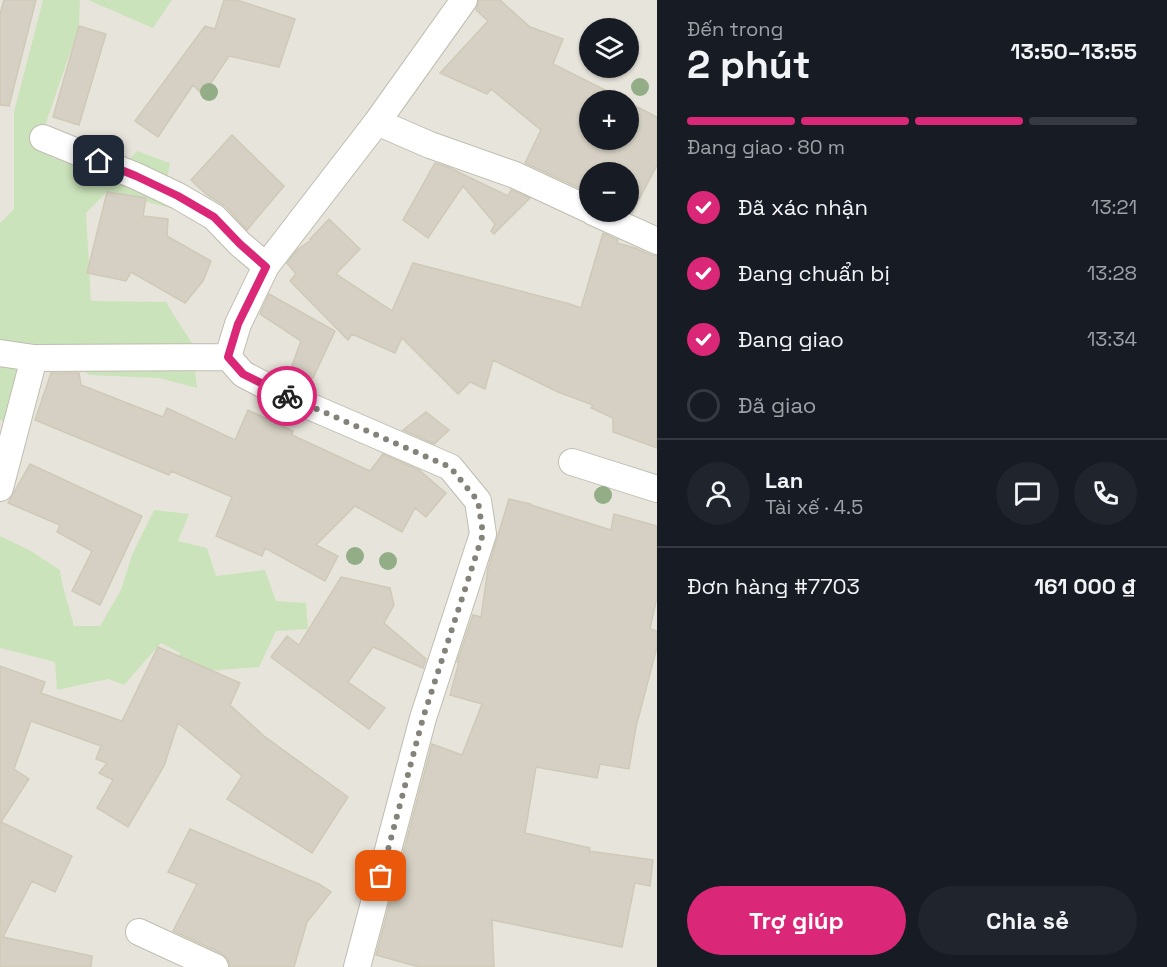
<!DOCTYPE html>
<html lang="vi">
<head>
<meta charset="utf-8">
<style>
	body { margin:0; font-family:"Space Grotesk",sans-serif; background:#20242c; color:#f1f3f6; height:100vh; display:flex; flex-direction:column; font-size:22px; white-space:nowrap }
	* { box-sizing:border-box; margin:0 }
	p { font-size:20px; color:#9ea1a6 }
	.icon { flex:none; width:33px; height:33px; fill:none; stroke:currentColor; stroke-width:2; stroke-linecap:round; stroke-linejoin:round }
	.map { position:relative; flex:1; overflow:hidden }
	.panel { display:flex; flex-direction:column; background:#171b24; width:510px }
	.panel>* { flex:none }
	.tools { position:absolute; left:579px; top:18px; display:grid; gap:12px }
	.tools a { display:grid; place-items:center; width:60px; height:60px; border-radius:50%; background:#171b24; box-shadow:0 2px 4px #0004; font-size:30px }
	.pin { position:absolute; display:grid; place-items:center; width:51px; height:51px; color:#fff; margin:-26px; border-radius:12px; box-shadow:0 3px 9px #0006 }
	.courier { position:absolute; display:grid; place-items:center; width:60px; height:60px; margin:-30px; border:4px solid #db2777; border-radius:50%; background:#fff; color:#222; box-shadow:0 2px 8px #0007 }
	.summary em { font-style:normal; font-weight:800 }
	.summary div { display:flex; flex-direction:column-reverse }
	.summary { display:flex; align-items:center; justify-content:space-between; height:102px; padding:0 30px }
	h1 { font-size:39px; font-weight:800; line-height:45px }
	.bar { display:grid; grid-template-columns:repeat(4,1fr); gap:9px 6px; align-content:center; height:72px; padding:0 30px }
	.bar i { height:8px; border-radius:4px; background:#363941 }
	.bar .active { background:#db2777 }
	.bar p { grid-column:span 4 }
	.line { display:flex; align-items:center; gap:15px; padding:0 30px; border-top:2px solid #363941 }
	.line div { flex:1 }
	.round { display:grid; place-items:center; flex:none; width:63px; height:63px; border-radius:32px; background:#20242c }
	ol { padding:0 30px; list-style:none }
	li { display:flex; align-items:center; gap:18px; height:66px }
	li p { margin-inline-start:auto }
	li .icon { padding:6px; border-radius:50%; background:#db2777; color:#fff; stroke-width:4 }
	li:last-child { color:#9ea1a6 }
	li i { width:33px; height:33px; border:3px solid #363941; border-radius:50% }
	.action { display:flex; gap:12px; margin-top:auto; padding:12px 30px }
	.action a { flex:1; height:69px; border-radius:36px; background:#db2777; color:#fff; font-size:24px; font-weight:800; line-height:69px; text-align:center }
	.action a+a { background:#20242c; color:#f1f3f6 }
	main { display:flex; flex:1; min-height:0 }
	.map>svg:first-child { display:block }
	.residential { fill:#e7e5db; fill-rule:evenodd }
	.green { fill:#cbe3ba }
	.building { fill:#d5d0c3; stroke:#cfc9b7; stroke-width:1.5 }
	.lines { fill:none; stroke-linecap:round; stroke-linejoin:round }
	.minor-casing { stroke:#bfbcb0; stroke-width:28 }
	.minor { stroke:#fff; stroke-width:26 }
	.tree { fill:#93ad87 }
	.done { stroke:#848279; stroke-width:6; stroke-dasharray:0 10.8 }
	.route { stroke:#db2777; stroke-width:8 }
</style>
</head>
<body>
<main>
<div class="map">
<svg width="657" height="967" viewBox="0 0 657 967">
	<rect width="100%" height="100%" fill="#f4f3ec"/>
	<path class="residential" d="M0,0H657V967H0ZM590,28H628V68H590ZM590,100H628V140H590ZM590,172H628V212H590Z"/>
	<path class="green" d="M43,0H80L79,26L44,129L54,159L81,156L119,171L137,151L170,163L166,184L167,207L107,192L86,213L91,301L166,302L177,320L192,343L197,388L159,378L89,375L58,346L39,365L16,428L0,420V223L14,209V112Z
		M88,0H172L153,28Z
		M154,510L189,514L178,541L207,548L216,576L265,570L276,601L306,603L308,629L276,631L259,667L206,671L151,719L180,653L161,643L124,685L108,679L57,690L55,662L0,648V536L31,551L60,570L62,583L74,626H100L121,590L132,555Z"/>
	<path class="building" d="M4,0H36L9,106L0,105V14Z
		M224,0H237L295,19L279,67L229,56L203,95L193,85L158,137L135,121L205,26L215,29Z
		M479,0H500L530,27L563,39L553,64L625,100H590V140H628V102L657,117V165L632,213L628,212V172H590V193L525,163L541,130L491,89L487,94L440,73L488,21L476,10Z
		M79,26L106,34L79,125L53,117Z
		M232,135L284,186L247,230L225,206L207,195L191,180Z
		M435,163L450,168L508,196L511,190L530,198L494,234L491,231L495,224L463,186L428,238L403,220Z
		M107,192L146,198L143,216L168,219L167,236L211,261L203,281L185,303L131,272L126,281L87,273Z
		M329,219L360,249L336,274L392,311L413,263L570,304L581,308L603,233L618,240L617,243L635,248L651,255L657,256V448L613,432V418L591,408L593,405L558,392L493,360L485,389L470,382L458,394L402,338L395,353L352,334L348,340L290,281L296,274L287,263L297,250L311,240L310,239Z
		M269,294L335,331L313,378L291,368L301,341L260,314Z
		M51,373H79L81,385L163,417L167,408L235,440L248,410L293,431L292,435L370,471L383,454L419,470L446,493L426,517L415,508L402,532L355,506L316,545L338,556L325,581L265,548L262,556L216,536L232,497L171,471L169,475L35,420Z
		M426,412L449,430L434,444L403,430Z
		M30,464L142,516L100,605L72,591L92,551L57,532L60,525L8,503Z
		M509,499L531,504V505L611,530L614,514L657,526V597L650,629L657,631V647L636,727L629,769L600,764L597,778L536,767L525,833L590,848L589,851L653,860L650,886L635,883L622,947L492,920L494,967H419L376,955L432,744L462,755L482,704L450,695L459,662H457L473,615L481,617L488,568Z
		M341,577L390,588L394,605L384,623L426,659L423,668L373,647L348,682L385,708L369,729L271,657L287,636L299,645Z
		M158,647L240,683L230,705L264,736L348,797L312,853L227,799L242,776L178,723L164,766L128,827L97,808L113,780L99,773L107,763L96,759L101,746L31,721L14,769L29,779L1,822L72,856L55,892L32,881L3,937L92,956L91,967H0V666L45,682L41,693L122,721Z
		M190,829L319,884L331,892L307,922L294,967H230L228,959L221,953L173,931L197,884L168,872Z"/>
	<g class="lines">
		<g class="minor-casing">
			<path id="minor" d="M377,122L430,145L515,175L590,210
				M43,138L136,176L178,196L214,217L240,244L266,266
				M593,212L657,241
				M0,353L34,358L228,357
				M572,462L657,489
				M0,488L34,358
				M139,932L215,967
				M357,967L423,718L483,534L478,501L450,467L279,393L243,374L228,357L238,324L266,266L377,122L464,0"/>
		</g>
		<use href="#minor" class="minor"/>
	</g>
	<g class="tree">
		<circle cx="640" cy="87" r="9"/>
		<circle cx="209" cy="92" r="9"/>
		<circle cx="603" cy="495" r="9"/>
		<circle cx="355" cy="556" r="9"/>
		<circle cx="388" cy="561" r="9"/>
	</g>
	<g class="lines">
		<path class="done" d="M287,396L450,467L478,501L483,534L423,718L381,876"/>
		<path class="route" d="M99,161L136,176L178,196L214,217L240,244L266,267L238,324L228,357L243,374L287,396"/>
	</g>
</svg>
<div class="tools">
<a><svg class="icon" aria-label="layers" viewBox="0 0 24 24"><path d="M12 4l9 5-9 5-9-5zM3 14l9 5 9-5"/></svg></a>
<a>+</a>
<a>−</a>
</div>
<div class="pin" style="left:381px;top:876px;background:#ea580c"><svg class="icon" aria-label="bag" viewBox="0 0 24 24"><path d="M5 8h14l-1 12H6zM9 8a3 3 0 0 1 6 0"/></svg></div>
<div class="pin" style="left:99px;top:161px;background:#1f2937"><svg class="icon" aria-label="home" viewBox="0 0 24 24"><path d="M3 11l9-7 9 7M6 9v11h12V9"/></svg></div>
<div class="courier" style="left:287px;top:396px"><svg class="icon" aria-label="bike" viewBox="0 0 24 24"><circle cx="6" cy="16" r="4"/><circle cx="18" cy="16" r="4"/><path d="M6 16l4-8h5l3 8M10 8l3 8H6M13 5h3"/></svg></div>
</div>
<section class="panel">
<div class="summary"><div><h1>2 phút</h1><p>Đến trong</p></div><em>13:50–13:55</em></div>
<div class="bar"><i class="active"></i><i class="active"></i><i class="active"></i><i></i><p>Đang giao · 80 m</p></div>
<ol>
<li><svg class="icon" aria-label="check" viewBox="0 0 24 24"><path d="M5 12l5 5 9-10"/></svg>Đã xác nhận<p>13:21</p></li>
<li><svg class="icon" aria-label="check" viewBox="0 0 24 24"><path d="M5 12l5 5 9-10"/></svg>Đang chuẩn bị<p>13:28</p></li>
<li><svg class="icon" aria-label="check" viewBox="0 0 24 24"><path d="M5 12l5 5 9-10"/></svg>Đang giao<p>13:34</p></li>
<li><i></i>Đã giao</li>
</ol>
<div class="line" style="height:108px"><a class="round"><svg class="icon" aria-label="person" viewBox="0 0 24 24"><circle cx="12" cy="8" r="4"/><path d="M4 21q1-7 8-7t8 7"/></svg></a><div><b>Lan</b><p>Tài xế · 4.5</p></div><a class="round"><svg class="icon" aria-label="chat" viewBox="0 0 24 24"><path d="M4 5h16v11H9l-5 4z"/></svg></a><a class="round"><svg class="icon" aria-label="phone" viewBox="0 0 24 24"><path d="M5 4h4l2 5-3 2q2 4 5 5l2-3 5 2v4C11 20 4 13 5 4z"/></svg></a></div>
<div class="line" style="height:78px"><div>Đơn hàng #7703</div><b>161 000 ₫</b></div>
<div class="action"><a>Trợ giúp</a><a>Chia sẻ</a></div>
</section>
</main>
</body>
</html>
